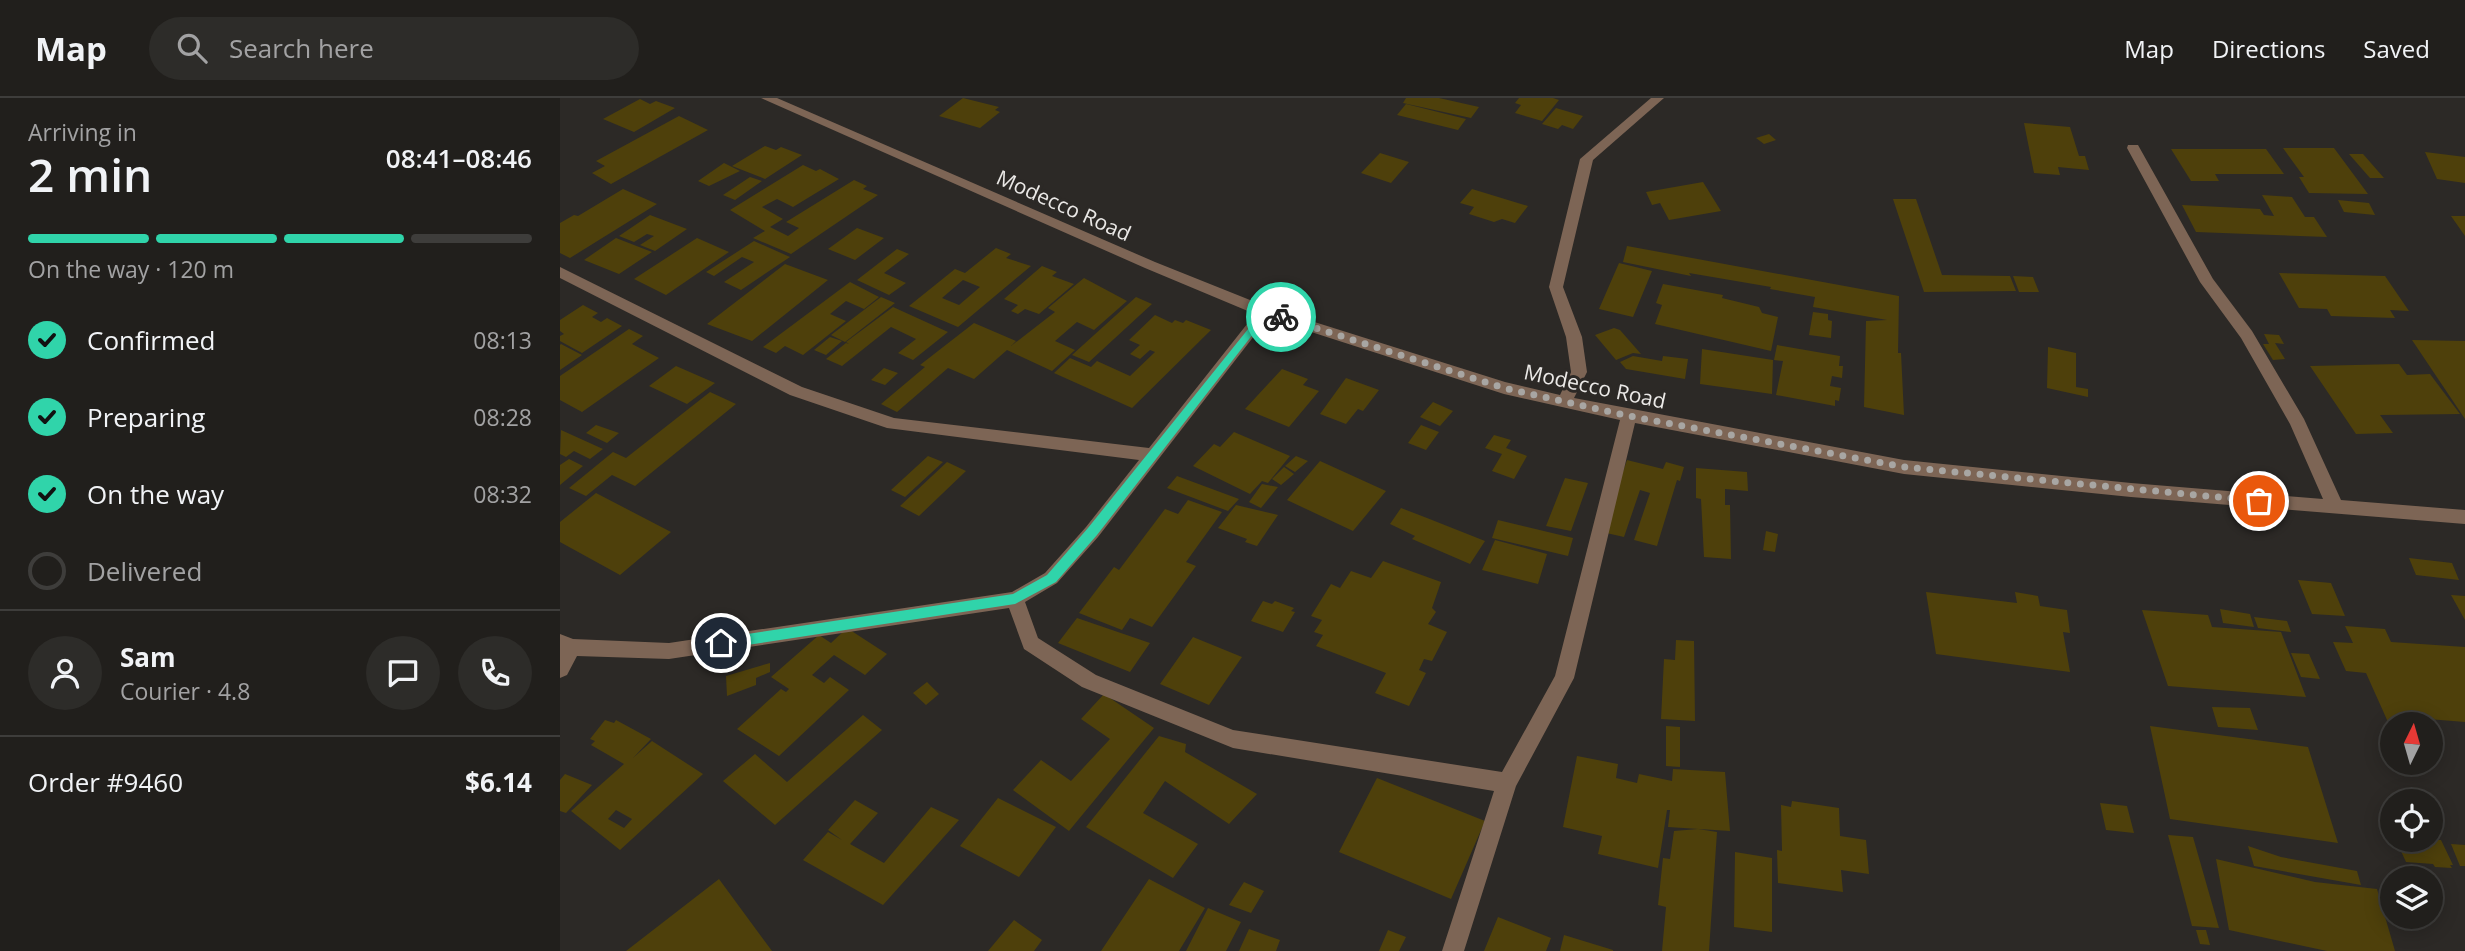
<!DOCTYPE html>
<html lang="en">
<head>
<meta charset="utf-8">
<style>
	body { margin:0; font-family:"Open Sans",sans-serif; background:#2d2c29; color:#f1f3f6; height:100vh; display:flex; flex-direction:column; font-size:26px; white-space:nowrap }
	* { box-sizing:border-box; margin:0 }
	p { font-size:23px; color:#a2a2a3 }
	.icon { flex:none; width:38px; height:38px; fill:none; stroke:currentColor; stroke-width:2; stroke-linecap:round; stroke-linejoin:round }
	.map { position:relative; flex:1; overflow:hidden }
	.drawer { display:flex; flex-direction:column; background:#211f1c; width:560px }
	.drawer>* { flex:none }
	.needle { width:46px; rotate:5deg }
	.fabs { position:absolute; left:1820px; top:614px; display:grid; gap:14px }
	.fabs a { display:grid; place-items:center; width:63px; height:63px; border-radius:50%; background:#211f1c; box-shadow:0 4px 18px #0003,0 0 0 2px #3e3d3b; font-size:35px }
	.pin { position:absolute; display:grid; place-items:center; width:60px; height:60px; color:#fff; margin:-30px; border:4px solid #fff; border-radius:50%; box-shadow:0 2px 7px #0007 }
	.courier { position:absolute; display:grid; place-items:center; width:70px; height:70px; margin:-35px; border:5px solid #30d4aa; border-radius:50%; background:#fff; color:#222; box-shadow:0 2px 9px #0007 }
	.head em { font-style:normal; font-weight:600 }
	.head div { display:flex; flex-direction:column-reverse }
	.head { display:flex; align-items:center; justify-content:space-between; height:119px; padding:0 28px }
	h1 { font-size:46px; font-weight:600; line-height:52px }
	.bar { display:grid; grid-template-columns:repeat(4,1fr); gap:10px 7px; align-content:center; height:84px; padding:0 28px }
	.bar i { height:9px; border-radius:5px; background:#3e3d3b }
	.bar .current { background:#30d4aa }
	.bar p { grid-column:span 4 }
	.line { display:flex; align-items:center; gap:18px; padding:0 28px; border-top:2px solid #3e3d3b }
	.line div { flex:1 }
	.round { display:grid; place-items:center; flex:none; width:74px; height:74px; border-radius:37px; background:#2d2c29 }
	ol { padding:0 28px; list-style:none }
	li { display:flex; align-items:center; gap:21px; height:77px }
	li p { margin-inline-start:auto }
	li .icon { padding:7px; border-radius:50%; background:#30d4aa; color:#111; stroke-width:4 }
	li:last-child { color:#a2a2a3 }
	li i { width:38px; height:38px; border:4px solid #3e3d3b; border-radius:50% }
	header { display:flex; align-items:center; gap:42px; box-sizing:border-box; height:98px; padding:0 35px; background:#211f1c; border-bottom:2px solid #3e3d3b }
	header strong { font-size:33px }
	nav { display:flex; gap:38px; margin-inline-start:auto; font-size:24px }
	.search { width:490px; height:63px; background:#2d2c29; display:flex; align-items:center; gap:18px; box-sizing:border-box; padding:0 24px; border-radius:38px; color:#a2a2a3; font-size:26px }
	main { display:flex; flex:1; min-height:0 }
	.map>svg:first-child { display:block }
	.building { fill:#4e400b; fill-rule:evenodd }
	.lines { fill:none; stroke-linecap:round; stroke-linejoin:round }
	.minor { fill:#7d6555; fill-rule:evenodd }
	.route { fill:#30d4aa }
	.done { stroke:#a8a6a3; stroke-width:7; stroke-dasharray:0 12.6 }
	.labels { text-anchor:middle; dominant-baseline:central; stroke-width:6; stroke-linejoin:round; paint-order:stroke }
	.street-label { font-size:21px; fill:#ebe9e7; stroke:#2c2926 }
</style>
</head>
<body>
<header>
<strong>Map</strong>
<div class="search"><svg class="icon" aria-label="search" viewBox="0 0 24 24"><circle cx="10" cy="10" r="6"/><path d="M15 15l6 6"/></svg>Search here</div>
<nav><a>Map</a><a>Directions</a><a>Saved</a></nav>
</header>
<main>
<section class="drawer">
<div class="head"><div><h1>2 min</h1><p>Arriving in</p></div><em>08:41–08:46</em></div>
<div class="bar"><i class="current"></i><i class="current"></i><i class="current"></i><i></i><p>On the way · 120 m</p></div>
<ol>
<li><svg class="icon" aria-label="check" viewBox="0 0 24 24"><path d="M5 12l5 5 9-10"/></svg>Confirmed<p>08:13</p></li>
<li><svg class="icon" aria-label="check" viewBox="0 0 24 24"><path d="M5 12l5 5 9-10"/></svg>Preparing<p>08:28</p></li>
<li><svg class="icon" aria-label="check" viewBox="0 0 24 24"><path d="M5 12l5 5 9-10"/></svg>On the way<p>08:32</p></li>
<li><i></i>Delivered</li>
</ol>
<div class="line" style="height:126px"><a class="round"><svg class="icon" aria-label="person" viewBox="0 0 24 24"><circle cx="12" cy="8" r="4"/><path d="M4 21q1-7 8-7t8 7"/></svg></a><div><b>Sam</b><p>Courier · 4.8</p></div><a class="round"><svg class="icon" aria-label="chat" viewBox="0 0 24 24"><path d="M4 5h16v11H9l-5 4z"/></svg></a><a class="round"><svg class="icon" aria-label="phone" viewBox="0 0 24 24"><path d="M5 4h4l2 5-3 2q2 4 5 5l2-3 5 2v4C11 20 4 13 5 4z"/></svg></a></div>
<div class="line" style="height:91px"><div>Order #9460</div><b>$6.14</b></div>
</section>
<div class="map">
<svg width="1905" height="853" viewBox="0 0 1905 853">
	<rect width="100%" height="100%" fill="#2c2926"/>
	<path class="building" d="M403,0L439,9L435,12L440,14L420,30L379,18Z
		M846,0H879L919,9L911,20L843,5Z
		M959,0H993L999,2L982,23L955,15L961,7L955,5Z
		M80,1L90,6L96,3L115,10L74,34L43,21Z
		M846,6L906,21L898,32L837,17Z
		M996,10L1023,18L1013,31L1002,27L998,31L982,26Z
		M119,18L148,32L51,86L32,75L45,68L36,63Z
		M1464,25L1510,29L1519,58H1525L1529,72L1498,69L1500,77L1474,75Z
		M1209,36L1216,42L1204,46L1196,40Z
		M205,48L216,52L221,49L242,57L205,81L172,68Z
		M1723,50H1774L1808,96L1749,95L1739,79H1744Z
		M1611,51H1706L1724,76H1655L1659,83H1631Z
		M1865,54L1905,59V85L1877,81Z
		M820,55L849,64L831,85L801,75Z
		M1789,56H1803L1824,80H1810Z
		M164,65L180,73L149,88L138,83Z
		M243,67L256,73L260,71L279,81L233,109L217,101L202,109L223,121L210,129L228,138L239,130L226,124L294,82L307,88L303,91L318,97L231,156L193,140L205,133L170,112Z
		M190,79L202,83L175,102L163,97Z
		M1143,84L1161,113L1109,122L1100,105L1092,107L1086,94Z
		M63,91L97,106L10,160L0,155V125L14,117L18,118Z
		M912,91L968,108L955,125L942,121L934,124L909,116L914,109L900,105Z
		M1702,97L1732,99L1745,119H1754L1767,139L1636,134L1622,107L1700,111L1704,117L1714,118Z
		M1333,101H1356L1382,177L1450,178L1456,193L1364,194Z
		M1778,102L1809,105L1815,117L1784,114Z
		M90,117L127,131L95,153L80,147L94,138L87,136L74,144L59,138Z
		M1891,118H1905V138Z
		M297,130L324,140L295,162L268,151Z
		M56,140L92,154L59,176L24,162Z
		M137,140L169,154L106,197L74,181Z
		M194,143L230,159L181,192L164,184L194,164L182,159L154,178L146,174Z
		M1067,148L1339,198L1338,255H1341L1344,317L1304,309L1306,223L1327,222L1253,209L1255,199L1210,191L1211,189L1129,175L1131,178L1063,164Z
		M436,150L451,156L446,160L471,168L398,229L349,208L395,171L405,175ZM403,182L420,189L399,207L382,200Z
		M337,151L349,156L324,175L346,185L329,197L297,182Z
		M1059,165L1092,173L1073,219L1039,211Z
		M225,166L268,182L192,243L147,226Z
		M482,168L497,174L492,178L514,186L479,216L465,211L458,216L451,213L458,207L444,201Z
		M1719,175L1825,178L1849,213L1830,212L1835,220L1771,218L1767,211L1739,210Z
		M1453,178L1473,179L1479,194H1459Z
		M524,180L567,203L534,232L517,224L495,243L515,252L492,273L447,252L414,281L388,270L337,314L321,306L365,269L360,267L414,225L456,243L451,248L495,214L488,210Z
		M290,184L319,199L304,211L286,203L270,216L286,223L243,257L225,248L216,255L203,249Z
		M1103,186L1163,197L1162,200L1199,209L1202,215L1218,219L1211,253L1095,226L1102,207L1096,205Z
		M321,199L335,205L285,244L271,237Z
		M576,199L592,206L529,264L512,257Z
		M23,207L38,215L32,219L41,224L47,220L62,228L22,255L0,243V238L4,236L0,233V222Z
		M333,209L388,234L353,262L338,255L356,241L331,229L282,268L266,261L286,245L289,246L286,244Z
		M1253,214L1268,216V222L1272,223L1271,240L1249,237Z
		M595,217L612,225L615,222L623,225L626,222L651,232L572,310L494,275L510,260L531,269L537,263L570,278L595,254L590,252L580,261L570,256L580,247L569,242Z
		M1054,230L1060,232L1081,256L1073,255L1056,262L1035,237Z
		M69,231L83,238L72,246L99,260L22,314L0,302V278Z
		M1704,236L1719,237L1724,246L1715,245L1725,261L1713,262L1703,246H1709Z
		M270,239L282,243L266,257L254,252Z
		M1852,242L1905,243V321Z
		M1,246L22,257L0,272V247Z
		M1217,247L1280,258L1279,268H1283L1282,280L1272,278L1270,288L1281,290L1279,303L1275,302V308L1216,297L1223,263L1214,262Z
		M1488,249L1516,255V289L1528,291V299L1487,290Z
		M1142,251L1213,262L1212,296L1140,286Z
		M1073,258L1102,263L1103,258L1128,261L1125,281L1066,271L1060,264Z
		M1839,266L1847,277L1870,276L1900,316L1820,317L1833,335L1796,336L1750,268Z
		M116,268L155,285L127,306L89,288Z
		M324,270L338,275L325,287L311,282Z
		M722,271L748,281L743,287L759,293L729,329L685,311Z
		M786,280L819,292L803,313L798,311L786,326L760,316Z
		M150,294L176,306L75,388L52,377L26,398L9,390L53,354L66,360Z
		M873,304L893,313L880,328L860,319Z
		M36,327L59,335L47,345L26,335Z
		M861,327L879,334L866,352L848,345Z
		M1,332L43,351L30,361L14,353L6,359L0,356Z
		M674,334L730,358L708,385L702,383L690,396L633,368L654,346L660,349Z
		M934,337L951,342L946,350L967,358L954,381L932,373L942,356L925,350Z
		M368,358L383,364L345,399L331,392Z
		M736,358L748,363L735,374L725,368Z
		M9,361L23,368L0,387V367Z
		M1067,362L1103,371L1106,364L1124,369L1120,383L1117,382L1097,448L1074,442L1090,395L1080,392L1064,439L1042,434Z
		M760,363L826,393L793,433L727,402Z
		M387,364L406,373L359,418L340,408Z
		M724,369L734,376L721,387L712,381Z
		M1136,370L1187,374L1188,393L1165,391V407H1170L1171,461L1144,459L1141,401L1136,400Z
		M617,378L679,401L668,413L607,390Z
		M1005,380L1028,385L1011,433L986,428Z
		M702,386L718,389L701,410L689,404Z
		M36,395L111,434L60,477L0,444V424Z
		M628,402L662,414L626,464L636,468L592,529L570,520L562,532L519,515L554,469L559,472L605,411L618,416Z
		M676,407L718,417L697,448L685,444L687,441L658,430Z
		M841,410L867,420L925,443L910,466L852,441L855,438L830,426Z
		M938,422L1013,440L1008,458L932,440Z
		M1206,433L1218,436L1215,454L1203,452Z
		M935,442L987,456L978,486L922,472Z
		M1849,460L1892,465L1899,482L1856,477Z
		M823,463L881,484L872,510L876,514L868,526L887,534L872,563L864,561L859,572L866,575L849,608L815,595L826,575L756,548L763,537L754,534L762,522L751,518L771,486L780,490L791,473L811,480Z
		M1738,482L1771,485L1785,518L1752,516Z
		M1366,494L1457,505L1455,494L1478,498L1480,508L1507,512L1510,535L1503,534L1510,574L1376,556Z
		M1891,497L1905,498V522Z
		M703,503L712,506L715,503L734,510L731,513L735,514L723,534L691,523Z
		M1660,511L1690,516L1694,529L1663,525Z
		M1582,512L1648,517L1652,529L1721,534L1746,599L1608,588Z
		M1694,519L1727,523L1731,534L1698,530Z
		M517,520L590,545L570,574L498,545Z
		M1785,528L1825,531L1831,544L1905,549V624L1868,621L1870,626H1832V633L1806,575L1786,573L1773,544L1793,545Z
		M287,530L327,556L305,577L274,557L252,577L264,585L270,579L289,592L219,658L177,631L221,591L226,594L229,591L211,579L259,537L271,545Z
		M633,539L682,559L649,607L600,586Z
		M1116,542L1134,543L1135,623L1101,621L1104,561L1115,562Z
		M1731,555L1749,556L1760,581L1741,579Z
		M210,565V574L196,580V587L167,598L166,578Z
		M367,584L379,596L366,607L353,595Z
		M544,596L594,630L509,733L453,692L481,662L511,683L550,641L521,621Z
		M1652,609L1690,610L1698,632L1658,629Z
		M303,617L322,632L215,727L163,683L195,656L227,684Z
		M45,622L54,625L56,622L91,641L73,660L92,643L143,676L60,752L11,713L64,666L31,647L35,643L30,641ZM56,712L72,721L64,730L48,721Z
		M1106,628L1120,629V669L1106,668Z
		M1590,628L1748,649L1778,745L1610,721Z
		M599,638L626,646L625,654L697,696L669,726L605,683L583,715L638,746L613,780L526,729Z
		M1017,658L1058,666L1056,680L1077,685L1079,676L1112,683L1113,671L1165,674L1170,733L1108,729L1110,712H1107L1098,770L1038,756L1042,738L1003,729Z
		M5,676L32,687L6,715L0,713V682Z
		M817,680L925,723L891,801L779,754Z
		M438,700L496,729L459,779L400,748Z
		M295,702L318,715L290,746L324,765L371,709L399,722L323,807L243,762L268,734L282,742L268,732Z
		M1232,703L1279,710L1280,738L1306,742L1309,776L1281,772L1283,794L1218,785L1217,752L1222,753L1221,707L1231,709Z
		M1540,705L1567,708L1574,735L1546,732Z
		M1138,731L1157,734L1149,853H1102L1106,809L1098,807L1103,760L1110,761L1114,733Z
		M1608,737L1633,739L1659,830L1632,828Z
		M1836,742H1881L1893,767H1890L1892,770L1875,769L1873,766L1846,764Z
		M1891,746L1905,747V768H1900Z
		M1688,748L1721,759L1797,773L1801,787L1694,768Z
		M1175,754L1212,760V834L1174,829Z
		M1656,761L1755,784L1817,791L1835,853H1767L1669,832Z
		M159,781L212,853H66Z
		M589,781L645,810L619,853H541Z
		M684,784L704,793L691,815L669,807Z
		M648,810L681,824L666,853H626Z
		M938,819L991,840L986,853H924Z
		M454,822L482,842L474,853H428Z
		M689,831L720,842L716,853H679Z
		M828,832L846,839L839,853H819Z
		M1636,832H1646L1650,847L1640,846Z
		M1004,837L1053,852V853H1000Z"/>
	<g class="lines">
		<path class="minor" d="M201,0H217L595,164L710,210L945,284L1000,297L1011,274L1006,239L989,189L1020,61L1091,0H1104L1033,62L1003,189L1022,239L1027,274L1014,300L1344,362L1571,385L1763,401L1730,326L1681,240L1640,184L1567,50L1568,47H1578L1653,181L1692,233L1744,321L1781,402L1905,412V426L1571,399L1344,376L1075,325L1014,580L956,688L904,853H882L934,693L673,650L522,589L464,551L449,510L109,561L17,558L7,577L0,580V536L13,541L109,545L452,494L485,475L526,429L579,362L327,330L230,297L0,180V169L242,289L334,320L589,350L695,216L585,170ZM708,220L944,296L1060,322L995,578L942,674L673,632L536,577L478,540L465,504L497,485L538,439Z"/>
	</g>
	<path class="route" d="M705,210L726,219L721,222L707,218L537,437L496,484L455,506L161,551L157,549L155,545L161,540L453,496L487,477L528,430Z"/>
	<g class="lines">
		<path class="done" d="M721,219L944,290L1069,318L1344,369L1699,403"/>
	</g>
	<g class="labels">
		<g class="street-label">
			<text transform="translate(504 107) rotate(24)">Modecco Road</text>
			<text transform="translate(1035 288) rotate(12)">Modecco Road</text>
		</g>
	</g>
</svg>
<div class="fabs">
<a><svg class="needle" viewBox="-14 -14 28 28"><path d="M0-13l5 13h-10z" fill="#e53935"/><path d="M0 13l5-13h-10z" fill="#a2a2a3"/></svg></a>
<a><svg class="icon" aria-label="locate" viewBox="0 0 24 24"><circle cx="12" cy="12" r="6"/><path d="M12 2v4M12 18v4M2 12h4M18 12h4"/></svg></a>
<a><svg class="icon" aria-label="layers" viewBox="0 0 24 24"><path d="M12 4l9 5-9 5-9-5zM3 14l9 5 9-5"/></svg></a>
</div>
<div class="pin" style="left:1699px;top:403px;background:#ea580c"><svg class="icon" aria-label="bag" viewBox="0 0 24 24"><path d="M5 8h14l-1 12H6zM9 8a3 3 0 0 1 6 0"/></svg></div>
<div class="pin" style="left:161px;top:545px;background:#1f2937"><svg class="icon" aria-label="home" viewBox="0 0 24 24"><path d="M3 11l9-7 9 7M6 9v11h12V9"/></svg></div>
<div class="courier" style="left:721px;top:219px"><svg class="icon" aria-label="bike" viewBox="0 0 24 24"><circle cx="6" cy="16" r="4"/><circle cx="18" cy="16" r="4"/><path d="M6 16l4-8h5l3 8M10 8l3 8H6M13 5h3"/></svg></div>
</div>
</main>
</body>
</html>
